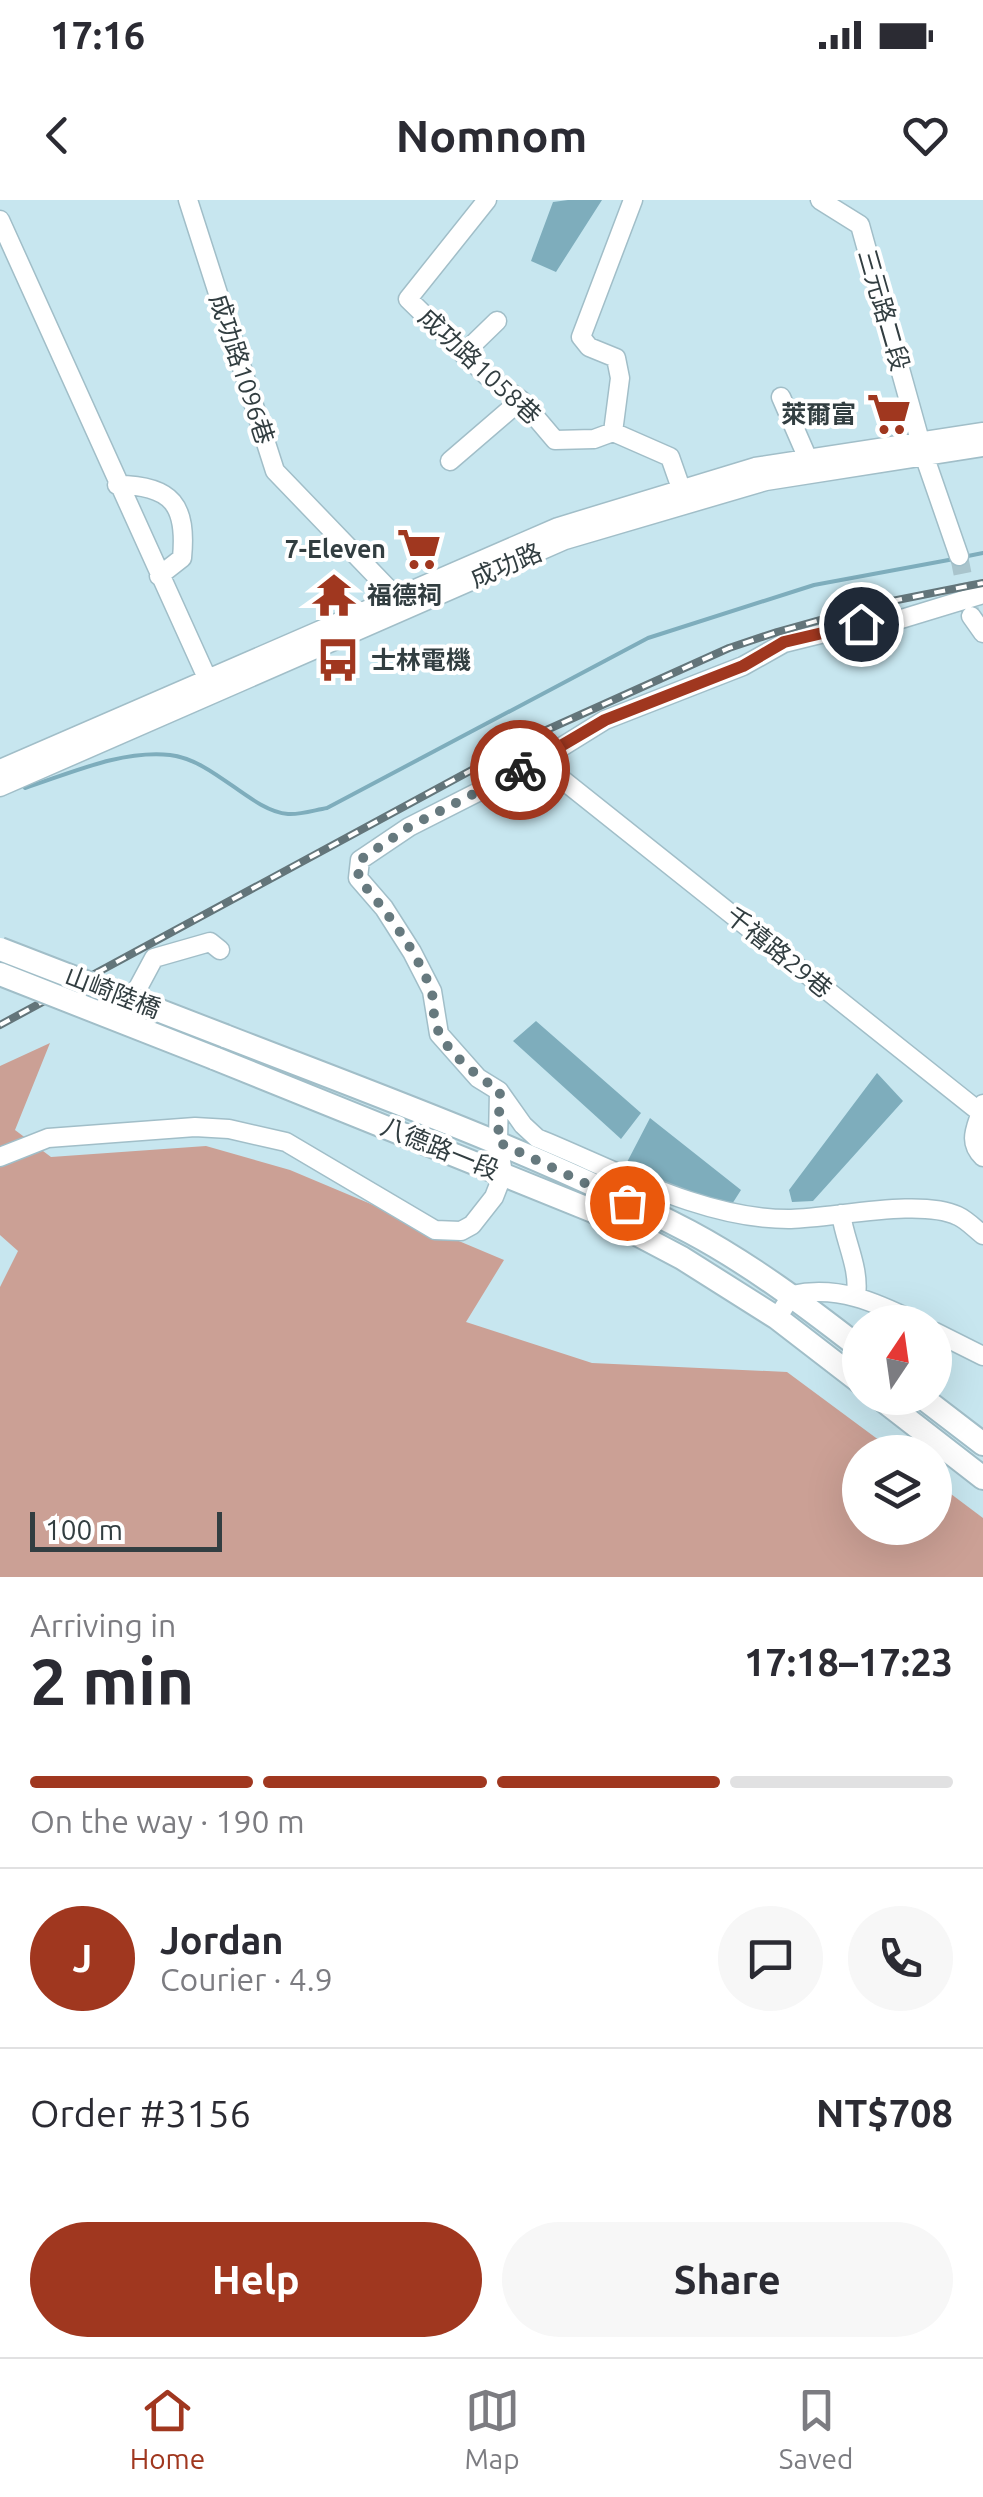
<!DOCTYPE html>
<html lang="en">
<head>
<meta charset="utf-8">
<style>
	body { margin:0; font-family:Ubuntu,"Noto Sans TC",sans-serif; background:#f7f7f7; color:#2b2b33; height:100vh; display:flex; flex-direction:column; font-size:38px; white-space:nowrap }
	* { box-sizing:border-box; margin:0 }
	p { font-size:32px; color:#7c7c81 }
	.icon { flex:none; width:55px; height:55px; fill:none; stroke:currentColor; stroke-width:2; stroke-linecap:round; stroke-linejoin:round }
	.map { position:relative; height:1377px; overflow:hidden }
	.details { display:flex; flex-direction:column; background:#fff; flex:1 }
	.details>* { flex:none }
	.needle { width:65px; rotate:13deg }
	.buttons { position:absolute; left:842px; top:1105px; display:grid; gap:20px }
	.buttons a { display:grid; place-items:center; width:110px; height:110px; border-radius:50%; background:#fff; box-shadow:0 10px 40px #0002; font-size:50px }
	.scale { position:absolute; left:30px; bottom:25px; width:192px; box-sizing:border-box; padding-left:10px; border:5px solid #323e41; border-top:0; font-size:28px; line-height:35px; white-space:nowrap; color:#323e41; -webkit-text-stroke:8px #fff; paint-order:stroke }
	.pin { position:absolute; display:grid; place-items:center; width:85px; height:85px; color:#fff; margin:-42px; border:5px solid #fff; border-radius:50%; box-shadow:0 2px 10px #0007 }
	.courier { position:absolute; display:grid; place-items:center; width:100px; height:100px; margin:-50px; border:8px solid #a0371f; border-radius:50%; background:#fff; color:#222; box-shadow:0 2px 12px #0007 }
	.headline em { font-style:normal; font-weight:700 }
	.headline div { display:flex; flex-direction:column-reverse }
	.headline { display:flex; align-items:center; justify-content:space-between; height:170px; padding:0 30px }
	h1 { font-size:65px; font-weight:700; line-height:75px }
	.bar { display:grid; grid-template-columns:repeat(4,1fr); gap:15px 10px; align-content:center; height:120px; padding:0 30px }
	.bar i { height:12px; border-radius:8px; background:#e1e1e2 }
	.bar .current { background:#a0371f }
	.bar p { grid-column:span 4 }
	.line { display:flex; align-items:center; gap:25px; padding:0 30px; border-top:2px solid #e1e1e2 }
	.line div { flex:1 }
	.round { display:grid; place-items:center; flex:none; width:105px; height:105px; border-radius:52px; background:#f7f7f7 }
	.primary-button { display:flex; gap:20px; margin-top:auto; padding:20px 30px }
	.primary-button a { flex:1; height:115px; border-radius:60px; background:#a0371f; color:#fff; font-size:40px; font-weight:700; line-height:115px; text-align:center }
	.primary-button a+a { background:#f7f7f7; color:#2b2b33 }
	.status { display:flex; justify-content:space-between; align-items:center; height:70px; padding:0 50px; background:#fff; direction:ltr }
	.status svg { height:28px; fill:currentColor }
	header { display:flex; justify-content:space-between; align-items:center; height:130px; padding:0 30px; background:#fff; font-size:45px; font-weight:700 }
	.menu { display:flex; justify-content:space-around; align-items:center; height:140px; border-top:2px solid #e1e1e2; background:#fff; font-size:28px; color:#7c7c81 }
	.menu a { display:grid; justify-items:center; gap:5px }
	.menu .current { color:#a0371f }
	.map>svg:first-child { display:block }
	.forest { fill:#cba095 }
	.water { fill:#7eadbc }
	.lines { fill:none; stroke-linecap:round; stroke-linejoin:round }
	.stream { stroke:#7eadbc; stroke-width:4 }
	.minor-tunnel { stroke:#a9c4cc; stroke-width:18; stroke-dasharray:18 9; stroke-linecap:butt }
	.minor-casing { stroke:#a1bec8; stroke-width:21 }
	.major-casing { stroke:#a1bec8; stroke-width:26 }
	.minor { stroke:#fff; stroke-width:18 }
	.major { stroke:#fff; stroke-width:22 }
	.rail-casing { stroke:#63757a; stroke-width:8 }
	.rail { stroke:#fff; stroke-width:4; stroke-dasharray:11; stroke-linecap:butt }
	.major-bridge-casing { stroke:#a1bec8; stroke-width:26; stroke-linecap:butt }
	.major-bridge { stroke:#fff; stroke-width:22 }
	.done { stroke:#66797e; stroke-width:10; stroke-dasharray:0 18 }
	.route { stroke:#a0371f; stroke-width:12 }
	.labels { text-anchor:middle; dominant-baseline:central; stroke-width:8; stroke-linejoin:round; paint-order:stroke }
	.street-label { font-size:25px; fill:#323e41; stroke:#fff }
	.poi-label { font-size:25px; font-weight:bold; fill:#323e41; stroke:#fff; text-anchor:end }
</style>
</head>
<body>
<div class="status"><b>17:16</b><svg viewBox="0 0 49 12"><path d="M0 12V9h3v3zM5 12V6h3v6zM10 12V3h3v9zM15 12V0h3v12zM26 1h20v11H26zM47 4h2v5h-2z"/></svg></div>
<header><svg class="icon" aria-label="back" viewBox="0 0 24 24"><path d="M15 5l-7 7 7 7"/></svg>Nomnom<svg class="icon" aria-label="heart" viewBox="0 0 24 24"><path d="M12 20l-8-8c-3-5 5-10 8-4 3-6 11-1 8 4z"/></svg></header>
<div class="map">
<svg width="983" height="1377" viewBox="0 0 983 1377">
	<rect width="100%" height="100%" fill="#c7e6ef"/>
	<path class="forest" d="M50,843L15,930L51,957L206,946L290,970L504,1060L466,1122L592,1163L787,1172L895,1252H860V1328H935V1282L983,1318V1377H0V1087L18,1051L0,1035V866Z"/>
	<path class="water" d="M568,0H602L556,72L531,61L553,2Z
		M536,821L641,913L621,939L513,841Z
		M877,873L903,901L813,1001L792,1002L789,990Z
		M650,918L741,990L727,1012L624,968Z"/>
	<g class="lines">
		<path class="stream" d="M963,357L983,353
			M25,588C71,573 121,550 170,555C214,560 251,611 288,614C300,615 315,610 327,608L648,438L814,385L954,359"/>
		<path class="minor-tunnel" d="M959,356L970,411"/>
		<g class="minor-casing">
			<path id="minor" d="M188,0L275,271L403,404
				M487,0L408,99L487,176L521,200L555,240L594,239L613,232L670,257L683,294
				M820,0L860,25L924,255L959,356
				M0,20L212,489
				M463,154L497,121
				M781,197L808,259
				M613,232L620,178L616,158L589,147L581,137L633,0
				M450,261L521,200
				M117,285C173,285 187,306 182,358L159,376
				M971,416L983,433
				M539,561L981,913
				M0,569L558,327L755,267L983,232
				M0,587L565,340L766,281L983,247
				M132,799L154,758L210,742L220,750
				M499,891L523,925L537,938C616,970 704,1020 791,1019C835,1018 920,998 958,1016C967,1020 975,1029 983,1035
				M983,904C979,924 965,940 983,957
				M0,957L48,938L195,927L229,929L286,942L435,1030L461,1031L472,1025L494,997L503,974L498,942L499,891L478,878L439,834L432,791L412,752L384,708L358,678L360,660L409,627L539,561L605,520L743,466L784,443L861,424L898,420L983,394
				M841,1014C845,1042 860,1068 856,1096
				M777,1118L792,1095C838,1085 875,1102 916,1122
				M935,1132L983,1156"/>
		</g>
		<g class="major-casing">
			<path id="major" d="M225,836C382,897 540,954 690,1032C750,1064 806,1106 860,1148
				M214,858L593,1011L682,1058L777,1118L860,1182
				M880,1198L983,1278
				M923,1198L983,1244"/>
		</g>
		<use href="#minor" class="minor"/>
		<use href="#major" class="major"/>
		<g class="rail-casing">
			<path id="rail" d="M0,825L542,532L729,448L777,432L877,404L983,383"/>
		</g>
		<use href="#rail" class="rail"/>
		<g class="major-bridge-casing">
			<path id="major-bridge" d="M0,749L225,836
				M0,774L214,858"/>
		</g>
		<use href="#major-bridge" class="major-bridge"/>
	</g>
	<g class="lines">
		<path class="done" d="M520,570L409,627L360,660L358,678C386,711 414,747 430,787C435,799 432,813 436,825C444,851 478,877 500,891L498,942L627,1003"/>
		<path class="route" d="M520,570L605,520L743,466L784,442L861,424"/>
	</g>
	<defs>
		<g id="supermarket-bare" transform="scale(3.45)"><path d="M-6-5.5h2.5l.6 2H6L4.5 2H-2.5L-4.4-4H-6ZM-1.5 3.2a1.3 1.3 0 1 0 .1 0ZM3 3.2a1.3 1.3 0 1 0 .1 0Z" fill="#a0371f" stroke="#fff" stroke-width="2.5" paint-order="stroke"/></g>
		<g id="temple-bare" transform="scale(3.45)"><path d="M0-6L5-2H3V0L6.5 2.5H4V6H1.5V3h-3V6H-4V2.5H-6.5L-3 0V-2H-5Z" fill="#a0371f" stroke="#fff" stroke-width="2.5" paint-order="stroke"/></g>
		<g id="bus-bare" transform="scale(3.45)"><path d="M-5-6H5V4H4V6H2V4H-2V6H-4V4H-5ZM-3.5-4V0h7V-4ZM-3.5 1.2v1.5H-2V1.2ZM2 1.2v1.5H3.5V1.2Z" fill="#a0371f" stroke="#fff" stroke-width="2.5" paint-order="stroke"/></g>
	</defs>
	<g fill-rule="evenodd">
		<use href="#supermarket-bare" x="889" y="214"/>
		<use href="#supermarket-bare" x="419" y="349"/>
		<use href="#temple-bare" x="334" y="395"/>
		<use href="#bus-bare" x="338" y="460"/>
	</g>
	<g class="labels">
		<g class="street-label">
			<text transform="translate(884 110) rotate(74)">三元路二段</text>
			<text transform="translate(480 166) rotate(43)">成功路1058巷</text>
			<text transform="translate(242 169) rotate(72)">成功路1096巷</text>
			<text transform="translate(506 365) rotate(-23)">成功路</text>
			<text transform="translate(779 752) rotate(39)">千禧路29巷</text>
			<text transform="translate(113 792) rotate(21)">山崎陸橋</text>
			<text transform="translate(440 948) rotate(22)">八德路一段</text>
		</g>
		<g class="poi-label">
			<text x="856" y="214">萊爾富</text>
			<text x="386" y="349">7-Eleven</text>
			<text x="367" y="395" text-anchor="start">福德祠</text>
			<text x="371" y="460" text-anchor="start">士林電機</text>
		</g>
	</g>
</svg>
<div class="buttons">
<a><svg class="needle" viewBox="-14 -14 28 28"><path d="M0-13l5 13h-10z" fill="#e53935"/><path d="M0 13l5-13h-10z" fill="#7c7c81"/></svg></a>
<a><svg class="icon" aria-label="layers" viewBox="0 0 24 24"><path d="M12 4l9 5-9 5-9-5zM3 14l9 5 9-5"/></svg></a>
</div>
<div class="scale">100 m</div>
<div class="pin" style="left:627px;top:1003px;background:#ea580c"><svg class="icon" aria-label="bag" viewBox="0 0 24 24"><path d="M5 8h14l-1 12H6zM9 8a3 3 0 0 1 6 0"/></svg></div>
<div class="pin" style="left:861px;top:424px;background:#1f2937"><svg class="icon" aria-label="home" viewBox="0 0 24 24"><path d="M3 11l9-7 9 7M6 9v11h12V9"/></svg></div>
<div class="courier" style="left:520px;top:570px"><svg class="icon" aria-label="bike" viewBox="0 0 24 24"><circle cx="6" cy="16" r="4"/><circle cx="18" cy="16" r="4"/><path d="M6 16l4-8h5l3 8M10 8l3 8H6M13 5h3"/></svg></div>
</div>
<section class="details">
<div class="headline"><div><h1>2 min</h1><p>Arriving in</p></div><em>17:18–17:23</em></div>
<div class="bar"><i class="current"></i><i class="current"></i><i class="current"></i><i></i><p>On the way · 190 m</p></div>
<div class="line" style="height:180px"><b class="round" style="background:#a0371f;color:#fff">J</b><div><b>Jordan</b><p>Courier · 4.9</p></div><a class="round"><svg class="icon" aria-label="chat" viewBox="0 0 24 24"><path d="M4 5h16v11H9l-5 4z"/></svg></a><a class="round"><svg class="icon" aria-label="phone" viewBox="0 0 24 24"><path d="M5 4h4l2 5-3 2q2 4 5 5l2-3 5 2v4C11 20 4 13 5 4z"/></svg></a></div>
<div class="line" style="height:130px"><div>Order #3156</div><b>NT$708</b></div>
<div class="primary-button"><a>Help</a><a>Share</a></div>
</section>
<nav class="menu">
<a class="current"><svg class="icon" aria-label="home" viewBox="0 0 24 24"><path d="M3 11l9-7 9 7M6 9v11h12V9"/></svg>Home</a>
<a><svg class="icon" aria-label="map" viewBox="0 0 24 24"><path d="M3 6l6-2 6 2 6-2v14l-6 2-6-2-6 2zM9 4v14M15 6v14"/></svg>Map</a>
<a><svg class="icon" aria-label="saved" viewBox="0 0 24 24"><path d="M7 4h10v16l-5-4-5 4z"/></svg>Saved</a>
</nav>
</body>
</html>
